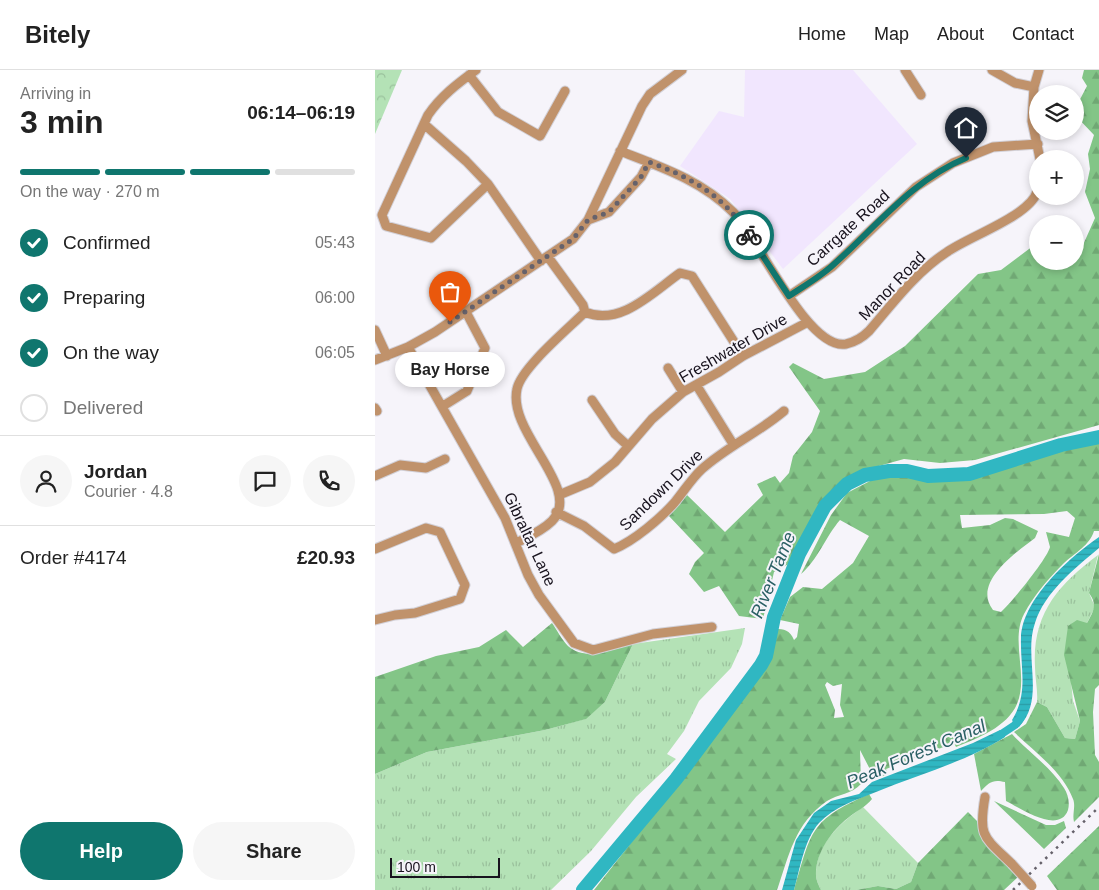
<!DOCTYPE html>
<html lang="en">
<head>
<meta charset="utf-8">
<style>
	body { margin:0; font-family:Helvetica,sans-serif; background:#f6f6f6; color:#222; height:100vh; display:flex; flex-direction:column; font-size:19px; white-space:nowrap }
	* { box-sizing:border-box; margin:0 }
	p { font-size:16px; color:#767676 }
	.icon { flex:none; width:28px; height:28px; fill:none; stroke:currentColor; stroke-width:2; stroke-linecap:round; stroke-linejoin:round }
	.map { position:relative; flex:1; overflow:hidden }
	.side { display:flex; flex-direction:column; background:#fff; width:375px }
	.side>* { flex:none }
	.buttons { position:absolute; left:654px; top:15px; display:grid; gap:10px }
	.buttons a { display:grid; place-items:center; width:55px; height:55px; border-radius:50%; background:#fff; box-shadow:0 2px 8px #0003; font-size:25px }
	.scale { position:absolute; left:15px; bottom:12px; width:110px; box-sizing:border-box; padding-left:5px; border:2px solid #18131e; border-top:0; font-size:14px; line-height:18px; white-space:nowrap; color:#18131e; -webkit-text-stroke:4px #f6f4fa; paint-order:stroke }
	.pin { position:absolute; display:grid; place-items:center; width:42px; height:42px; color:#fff; margin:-51px -21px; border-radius:50% 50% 50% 0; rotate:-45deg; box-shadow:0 0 5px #0007 }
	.pin .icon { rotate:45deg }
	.courier { position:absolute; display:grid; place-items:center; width:50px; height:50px; margin:-25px; border:4px solid #0f766e; border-radius:50%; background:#fff; color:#222; box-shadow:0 1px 6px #0007 }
	.bubble { position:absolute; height:35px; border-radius:18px; background:#fff; box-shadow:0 2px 8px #0003; font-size:16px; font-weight:700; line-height:35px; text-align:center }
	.headline em { font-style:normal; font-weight:700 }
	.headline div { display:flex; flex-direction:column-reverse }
	.headline { display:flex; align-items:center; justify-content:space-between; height:85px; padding:0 20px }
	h1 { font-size:32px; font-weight:700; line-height:38px }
	.bar { display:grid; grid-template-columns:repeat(4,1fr); gap:8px 5px; align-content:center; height:60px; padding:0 20px }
	.bar i { height:6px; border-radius:4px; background:#e0e0e0 }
	.bar .active { background:#0f766e }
	.bar p { grid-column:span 4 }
	.line { display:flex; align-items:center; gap:12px; padding:0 20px; border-top:1px solid #e0e0e0 }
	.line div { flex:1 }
	.round { display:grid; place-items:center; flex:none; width:52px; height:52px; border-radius:26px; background:#f6f6f6 }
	ol { padding:0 20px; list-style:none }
	li { display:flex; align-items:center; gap:15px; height:55px }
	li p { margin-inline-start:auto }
	li .icon { padding:5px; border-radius:50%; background:#0f766e; color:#fff; stroke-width:4 }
	li:last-child { color:#767676 }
	li i { width:28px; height:28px; border:2px solid #e0e0e0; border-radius:50% }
	.cta { display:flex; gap:10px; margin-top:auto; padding:10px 20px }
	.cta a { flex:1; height:58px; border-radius:30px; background:#0f766e; color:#fff; font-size:20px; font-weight:700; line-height:58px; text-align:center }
	.cta a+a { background:#f6f6f6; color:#222 }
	header { display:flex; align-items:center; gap:30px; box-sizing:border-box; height:70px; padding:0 25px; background:#fff; border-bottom:1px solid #e0e0e0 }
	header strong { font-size:24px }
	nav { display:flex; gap:28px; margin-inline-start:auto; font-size:18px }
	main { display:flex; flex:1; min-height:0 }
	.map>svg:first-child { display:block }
	.built { fill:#f1e6fe }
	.grass { fill:url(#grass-tufts) }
	.forest { fill:url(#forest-firs); fill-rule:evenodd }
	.park { fill:url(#park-crowns) }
	.water { fill:url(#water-rules) }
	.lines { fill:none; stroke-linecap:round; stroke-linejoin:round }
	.canal { stroke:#30b7c2; stroke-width:8 }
	.river { stroke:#30b7c2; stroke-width:14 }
	.minor-casing { stroke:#d2d0d7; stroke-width:11 }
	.minor { stroke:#c0926b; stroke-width:9 }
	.rail { stroke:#65616a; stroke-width:2.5; stroke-dasharray:2.5 5; stroke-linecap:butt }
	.minor-bridge-casing { stroke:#d2d0d7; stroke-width:11; stroke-linecap:butt }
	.minor-bridge { stroke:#c0926b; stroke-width:9 }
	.done { stroke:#66626b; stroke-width:5; stroke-dasharray:0 9 }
	.route { stroke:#0f766e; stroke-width:6 }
	.labels { text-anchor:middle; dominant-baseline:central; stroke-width:4; stroke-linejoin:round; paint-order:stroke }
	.street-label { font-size:16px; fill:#18131e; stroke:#f6f4fa }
	.water-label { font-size:18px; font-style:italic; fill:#2b6065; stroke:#f6f4fa }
</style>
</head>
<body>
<header>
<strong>Bitely</strong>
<nav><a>Home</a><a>Map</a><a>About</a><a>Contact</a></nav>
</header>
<main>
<section class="side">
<div class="headline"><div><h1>3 min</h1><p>Arriving in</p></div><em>06:14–06:19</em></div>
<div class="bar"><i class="active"></i><i class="active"></i><i class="active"></i><i></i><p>On the way · 270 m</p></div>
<ol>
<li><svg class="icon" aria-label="check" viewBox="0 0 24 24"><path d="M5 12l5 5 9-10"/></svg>Confirmed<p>05:43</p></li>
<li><svg class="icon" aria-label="check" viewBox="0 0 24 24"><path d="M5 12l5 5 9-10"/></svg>Preparing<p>06:00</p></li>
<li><svg class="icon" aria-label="check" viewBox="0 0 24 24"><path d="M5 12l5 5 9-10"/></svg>On the way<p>06:05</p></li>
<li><i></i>Delivered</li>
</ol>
<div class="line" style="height:90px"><a class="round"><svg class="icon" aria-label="person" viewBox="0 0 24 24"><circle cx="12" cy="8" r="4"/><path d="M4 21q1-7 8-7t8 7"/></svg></a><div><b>Jordan</b><p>Courier · 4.8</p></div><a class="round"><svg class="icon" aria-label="chat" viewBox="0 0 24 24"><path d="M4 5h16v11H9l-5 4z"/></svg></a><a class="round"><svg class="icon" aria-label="phone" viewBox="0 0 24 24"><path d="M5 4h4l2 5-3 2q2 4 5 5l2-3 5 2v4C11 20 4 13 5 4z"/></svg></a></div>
<div class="line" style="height:65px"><div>Order #4174</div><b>£20.93</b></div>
<div class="cta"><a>Help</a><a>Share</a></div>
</section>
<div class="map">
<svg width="724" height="820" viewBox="0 0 724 820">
	<defs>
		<pattern id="grass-tufts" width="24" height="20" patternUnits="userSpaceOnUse" patternTransform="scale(1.25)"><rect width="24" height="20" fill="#b4e2b6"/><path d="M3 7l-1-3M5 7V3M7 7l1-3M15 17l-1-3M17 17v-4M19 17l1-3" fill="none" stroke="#9ac19c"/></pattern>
		<pattern id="forest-firs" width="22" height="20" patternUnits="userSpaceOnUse" patternTransform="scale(1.25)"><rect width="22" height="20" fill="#83c587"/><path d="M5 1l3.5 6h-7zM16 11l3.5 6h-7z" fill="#70a874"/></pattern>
		<pattern id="park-crowns" width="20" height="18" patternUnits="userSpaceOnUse" patternTransform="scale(1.25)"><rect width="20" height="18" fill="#b4e2b6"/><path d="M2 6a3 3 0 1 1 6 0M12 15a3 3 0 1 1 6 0" fill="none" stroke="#9ac19c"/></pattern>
		<pattern id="water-rules" width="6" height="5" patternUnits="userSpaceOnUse" patternTransform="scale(1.25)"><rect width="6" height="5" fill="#30b7c2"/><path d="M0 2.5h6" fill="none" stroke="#2a9ca6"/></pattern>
	</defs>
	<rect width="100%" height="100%" fill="#f6f4fa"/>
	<path class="built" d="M370,0H478L542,74L408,199L355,129L305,96L344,41L369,47Z"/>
	<path class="grass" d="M723,485L714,523L720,537L712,553L696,611L698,631L705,651L700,669L690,668L672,637L662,632C663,620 660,609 660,597C657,544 683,515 723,485Z
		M370,558L367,574L356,598L324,631L309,661L292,684L301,689L261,727L216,781L176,820H0V704L52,682L170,660L210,649L230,632L258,574Z
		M488,737L543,793L536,812L521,819L503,816L481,820H446C444,816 441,810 441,805C440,775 466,752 488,737Z"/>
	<path class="forest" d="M709,0H724V355L600,390L565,393L529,389L482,402L483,408L462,423L450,436L421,490L399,502L388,549L364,546L344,516L329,522L314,504L320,492L329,483L293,445L312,425L350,462L388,425L382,414L400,406L405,413L414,403L418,386L437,362L445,341L414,297L418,293L449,309L490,302L530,276L603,204L626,200L662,173V191H700V167L708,175L720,148L710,122L715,99L713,84L719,65L700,45L701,37L712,16L707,8Z
		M724,367V461H719C715,475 700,483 689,493C674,508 659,525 649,544C635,571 654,606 642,634C632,657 603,668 581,677L579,673L511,699L513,704L500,709L485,680L486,714C477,724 463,724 452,731C420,753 414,785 402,820H219L336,671L332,669L386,595L391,586L396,559C407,559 414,558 419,570L422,567L424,554L405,550L415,527L428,517L447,519L478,493L494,466L465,450C451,466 442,491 426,504L456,445L472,423L495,411L490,405L514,401H532L553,406L594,404L686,375ZM692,441L700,448L694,467L671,462L675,477C672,489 637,532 626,542L618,540C597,513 640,483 660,468L663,461L638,449L630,448L615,455L587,458L585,445L669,444ZM452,612L458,616L467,614L465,635L469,647L459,648L460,640L450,615Z
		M724,484V615L720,619L718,642L720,685L724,692V727L699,752C697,744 701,736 698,729C688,702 659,681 639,662L651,654L662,632L672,637L690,668L700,669L705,651L689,585L693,556L702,550L712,553C718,542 723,535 714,523Z
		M177,553C182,560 187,570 193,576C211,592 238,579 258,574L230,632L211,649L170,660L52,682L0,704V607L61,586L104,577L131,560L148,577Z
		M637,664C653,682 676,697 689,718C693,724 695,733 693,740C684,765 645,738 631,731L630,712C618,709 614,712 606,721L599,684Z
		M494,724L497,729C491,737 481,741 473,748C457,760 440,784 441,805C441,810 444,816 446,820H419C437,760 434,751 494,724Z
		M619,731L671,755H680L689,751L691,758L669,779Z
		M593,742L602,751L606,765L643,807L629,820H481L503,816L521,819L536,812L543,793Z
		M724,756V820H682L672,806Z"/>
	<path class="park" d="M0,0H27L0,64Z"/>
	<path class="water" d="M724,467V478C699,499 670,522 660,553C648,587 671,628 644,657L640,655L637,650C654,623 645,597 646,568C647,529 695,487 724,467Z
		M625,660L630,663V667C591,692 544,704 501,722C481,730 459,737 444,753C429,770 425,799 419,820H407L421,770L439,743L456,731L484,724L497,712L598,673Z"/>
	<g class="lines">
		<path class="canal" d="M622,667L640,655L646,647"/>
		<path class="river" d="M208,820L301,709L386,595L391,586L399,547L424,484L450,436L472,414L490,405L514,401H532L553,406L594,404L686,375L724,367"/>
		<g class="minor-casing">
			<path id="minor" d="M101,0C82,14 66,26 53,45L7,145L11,156L56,168L113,114
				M530,0L546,25
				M617,0L640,13L659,17
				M664,0L659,17L657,51L665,89
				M94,5L123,42L165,66L190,21
				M49,54L91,91L113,114L166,191
				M245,81C286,97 326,110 358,142C383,168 433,281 471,274C480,272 488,267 494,261C518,233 541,202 572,182C595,166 654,146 662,122
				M213,150L234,142L266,107L274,92
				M414,226L457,197L541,117L578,93L618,77L663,74
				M210,242C245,257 278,222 305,203L317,206L368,286
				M0,260L12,286
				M33,277L130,448L153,505L164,525L199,573L218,580L278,564L337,557
				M0,290L33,277L60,262L198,169L213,150L267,36L275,24L307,0
				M293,298L308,322
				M322,316L358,374
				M217,330L240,364L252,375
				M68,336L92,321L110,278L91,242
				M0,338L2,341
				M0,406L25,395L51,398L70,389
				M184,425L215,412L240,392L277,349L308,322L344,302L368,286L433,252
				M181,442L209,456L239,479C259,471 286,448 300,432C309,421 317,408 327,399C353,376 383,363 409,341
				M141,473C153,467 167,461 177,451C209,419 132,363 142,319C146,298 193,259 210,242L208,235L173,187
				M0,479L51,458L65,462L90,515L85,529L40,543L20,545L0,550
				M610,727C603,767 609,767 637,794"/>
		</g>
		<use href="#minor" class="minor"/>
		<path class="rail" d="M638,820L724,737"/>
		<g class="minor-bridge-casing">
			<path id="minor-bridge" d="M637,794L657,816"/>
		</g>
		<use href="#minor-bridge" class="minor-bridge"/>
	</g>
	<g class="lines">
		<path class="done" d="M75,252L198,169L213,150L234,142L266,107L274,92C317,108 348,125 374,165"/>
		<path class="route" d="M374,165L414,226C429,216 445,207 458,195C501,157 537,110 591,88"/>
	</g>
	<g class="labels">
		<g class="street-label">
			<text transform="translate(473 158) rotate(-42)">Carrgate Road</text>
			<text transform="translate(517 216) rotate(-46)">Manor Road</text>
			<text transform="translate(358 278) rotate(-30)">Freshwater Drive</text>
			<text transform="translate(286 420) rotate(-44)">Sandown Drive</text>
			<text transform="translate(155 469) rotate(65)">Gibraltar Lane</text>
		</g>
		<g class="water-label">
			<text transform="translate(398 505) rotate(-68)">River Tame</text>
			<text transform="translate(541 684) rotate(-23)">Peak Forest Canal</text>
		</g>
	</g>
</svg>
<div class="buttons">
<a><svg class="icon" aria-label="layers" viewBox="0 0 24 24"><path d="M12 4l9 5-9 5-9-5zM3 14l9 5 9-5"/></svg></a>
<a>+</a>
<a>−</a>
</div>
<div class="scale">100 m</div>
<div class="pin" style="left:75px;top:252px;background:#ea580c"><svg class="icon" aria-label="bag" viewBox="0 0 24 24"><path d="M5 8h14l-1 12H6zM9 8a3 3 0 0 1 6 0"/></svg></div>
<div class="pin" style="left:591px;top:88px;background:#1f2937"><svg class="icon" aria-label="home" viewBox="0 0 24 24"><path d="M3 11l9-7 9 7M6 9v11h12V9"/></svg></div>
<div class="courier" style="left:374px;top:165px"><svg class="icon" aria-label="bike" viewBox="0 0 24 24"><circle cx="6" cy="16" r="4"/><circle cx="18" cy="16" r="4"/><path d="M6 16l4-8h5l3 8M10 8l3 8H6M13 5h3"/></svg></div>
<div class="bubble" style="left:20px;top:282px;width:110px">Bay Horse</div>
</div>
</main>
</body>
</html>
